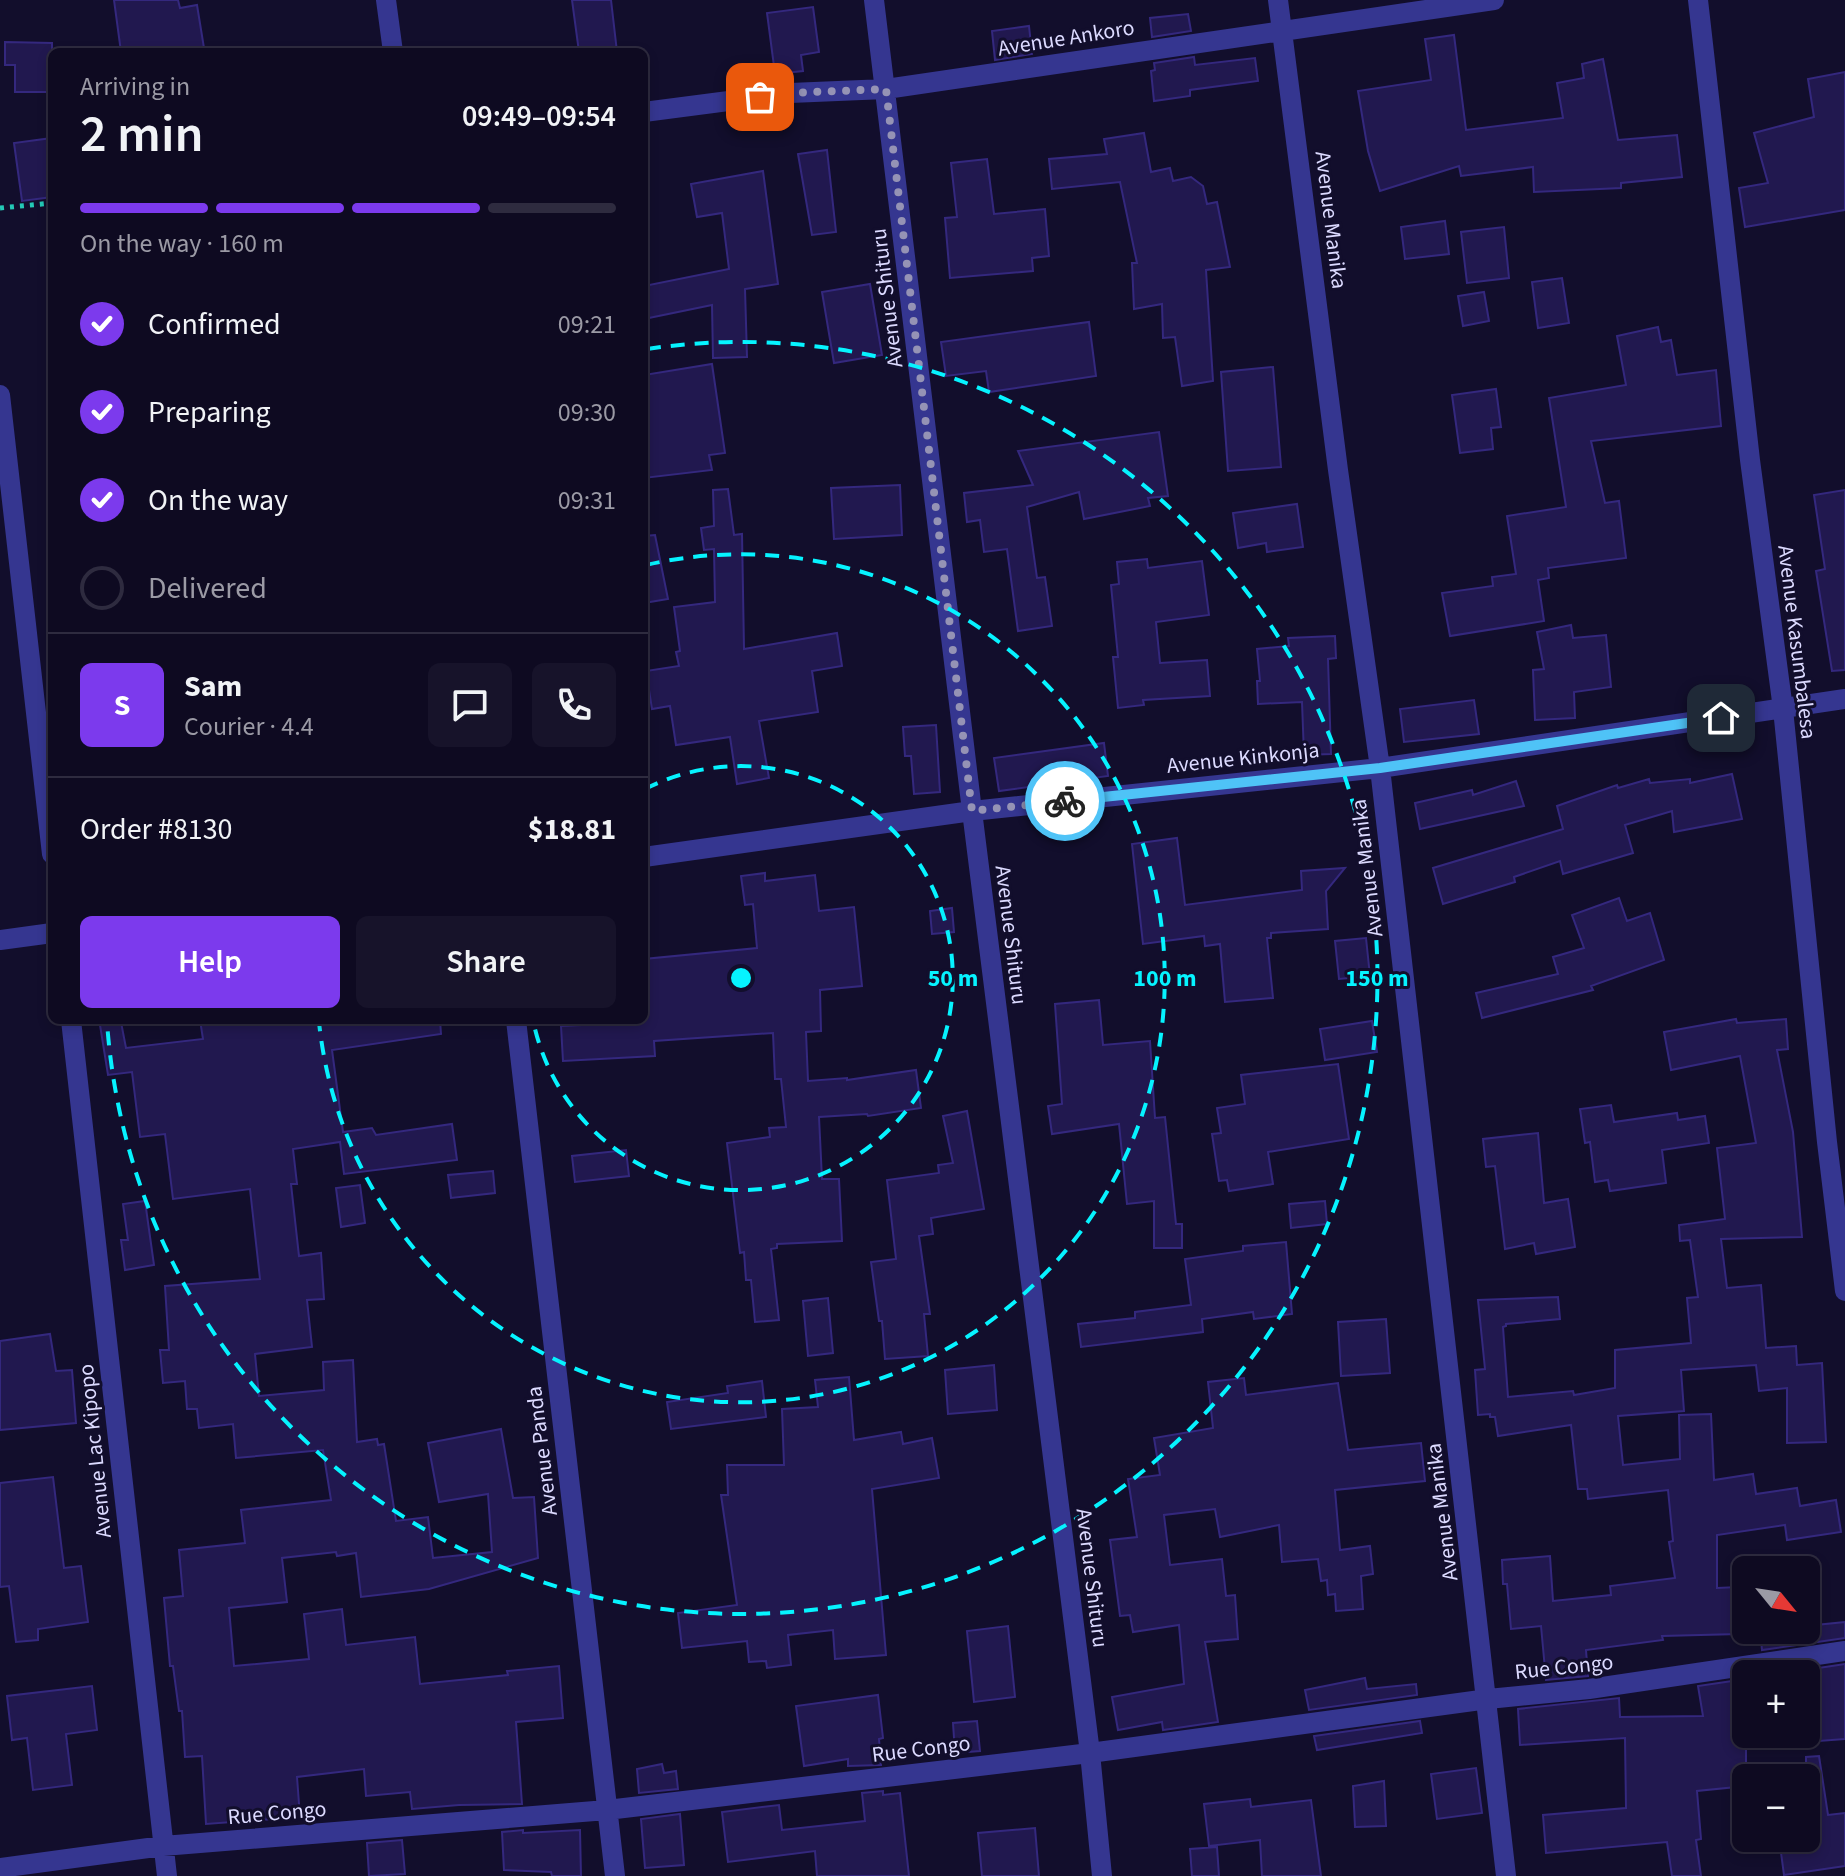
<!DOCTYPE html>
<html lang="en">
<head>
<meta charset="utf-8">
<style>
	body { margin:0; font-family:"Source Sans 3",sans-serif; background:#17132a; color:#f1f3f6; height:100vh; display:flex; flex-direction:column; font-size:30px; white-space:nowrap }
	* { box-sizing:border-box; margin:0 }
	p { font-size:26px; color:#9b9aa5 }
	.icon { flex:none; width:44px; height:44px; fill:none; stroke:currentColor; stroke-width:2; stroke-linecap:round; stroke-linejoin:round }
	.map { position:relative; flex:1; overflow:hidden }
	.drawer { position:absolute; left:48px; top:48px; width:600px; height:976px; display:flex; flex-direction:column; background:#0e0a21; border-radius:12px; box-shadow:0 4px 12px #0003,0 0 0 2px #2e2b3f }
	.drawer>* { flex:none }
	.needle { width:52px; rotate:120deg }
	.tools { position:absolute; left:1732px; top:1556px; display:grid; gap:16px }
	.tools a { display:grid; place-items:center; width:88px; height:88px; border-radius:12px; background:#0e0a21; box-shadow:0 4px 12px #0003,0 0 0 2px #2e2b3f; font-size:40px }
	.pin { position:absolute; display:grid; place-items:center; width:68px; height:68px; color:#fff; margin:-34px; border-radius:16px; box-shadow:0 4px 12px #0006 }
	.courier { position:absolute; display:grid; place-items:center; width:80px; height:80px; margin:-40px; border:6px solid #4fc3f7; border-radius:50%; background:#fff; color:#222; box-shadow:0 2px 10px #0007 }
	.head em { font-style:normal; font-weight:600 }
	.head div { display:flex; flex-direction:column-reverse }
	.head { display:flex; align-items:center; justify-content:space-between; height:136px; padding:0 32px }
	h1 { font-size:52px; font-weight:600; line-height:60px }
	.bar { display:grid; grid-template-columns:repeat(4,1fr); gap:12px 8px; align-content:center; height:96px; padding:0 32px }
	.bar i { height:10px; border-radius:6px; background:#2e2b3f }
	.bar .current { background:#7c3aed }
	.bar p { grid-column:span 4 }
	.line { display:flex; align-items:center; gap:20px; padding:0 32px; border-top:2px solid #2e2b3f }
	.line div { flex:1 }
	.round { display:grid; place-items:center; flex:none; width:84px; height:84px; border-radius:12px; background:#17132a }
	ol { padding:0 32px; list-style:none }
	li { display:flex; align-items:center; gap:24px; height:88px }
	li p { margin-inline-start:auto }
	li .icon { padding:8px; border-radius:50%; background:#7c3aed; color:#fff; stroke-width:4 }
	li:last-child { color:#9b9aa5 }
	li i { width:44px; height:44px; border:4px solid #2e2b3f; border-radius:50% }
	.button { display:flex; gap:16px; margin-top:auto; padding:16px 32px }
	.button a { flex:1; height:92px; border-radius:12px; background:#7c3aed; color:#fff; font-size:32px; font-weight:600; line-height:92px; text-align:center }
	.button a+a { background:#17132a; color:#f1f3f6 }
	.map>svg:first-child { display:block }
	.building { fill:#21184f; stroke:#34287e; stroke-width:2 }
	.lines { fill:none; stroke-linecap:round; stroke-linejoin:round }
	.path { stroke:#24c9b6; stroke-width:5; stroke-dasharray:4 6; stroke-linecap:butt }
	.street { stroke:#353690; stroke-width:20 }
	.done { stroke:#9593b5; stroke-width:8; stroke-dasharray:0 14.4 }
	.route { stroke:#4fc3f7; stroke-width:10 }
	.ring { fill:none; stroke:#06f3ff; stroke-width:4; stroke-dasharray:14 10 }
	.labels { text-anchor:middle; dominant-baseline:central; stroke-width:6; stroke-linejoin:round; paint-order:stroke }
	.street-label { font-size:22px; fill:#dcdaff; stroke:#120e2c }
	.centre { fill:#06f3ff; stroke:#120e2c; stroke-width:4 }
	.ring-label { font-size:24px; text-anchor:middle; font-weight:bold; fill:#06f3ff; stroke:#120e2c; stroke-width:6; stroke-linejoin:round; paint-order:stroke }
</style>
</head>
<body>
<div class="map">
<svg width="1845" height="1876" viewBox="0 0 1845 1876">
	<rect width="100%" height="100%" fill="#120e2c"/>
	<path class="building" d="M114,0H178L180,8L197,5L204,48L179,52H121Z
		M572,0H611L617,52H579Z
		M813,7L819,52L801,55L803,71L775,74L767,13Z
		M1188,14L1191,31L1152,37L1150,18Z
		M1029,26L1032,54L995,60L992,31Z
		M1454,35L1466,130L1563,118L1557,83L1584,78L1582,64L1603,59L1618,140L1677,135L1682,177L1621,183V188L1534,192L1533,167L1461,176L1459,166L1380,191L1368,151L1358,91L1431,80L1425,39Z
		M5,42L52,43V92H15V65H5Z
		M1194,57L1195,65L1255,58L1258,81L1190,90V96L1154,101L1151,71L1155,70L1154,63Z
		M1845,72V210L1745,227L1739,188L1768,183L1754,133L1814,117L1808,79Z
		M1144,133L1151,172L1170,168L1173,181L1191,177L1203,186L1207,204L1217,202L1230,267L1206,270L1213,381L1182,386L1175,337L1163,338L1162,304L1134,309L1132,263H1137L1120,182L1052,189L1049,159L1107,154L1104,139Z
		M52,138V197L22,201L14,143Z
		M827,150L836,232L812,235L798,154Z
		M987,159L994,214L1045,209L1049,256L1032,258L1033,271L950,278L945,218L957,217L951,163Z
		M763,171L778,284L745,289L747,357L713,358L712,305L644,319V286L729,269L722,213L697,217L691,184Z
		M1445,221L1449,254L1405,259L1401,227Z
		M1504,227L1509,278L1467,283L1461,232Z
		M1562,278L1569,323L1538,328L1532,282Z
		M870,284L882,355L834,363L822,292Z
		M1484,292L1489,321L1463,326L1458,296Z
		M1089,322L1096,376L989,392L986,371L946,376L941,342Z
		M1658,327L1661,342L1671,340L1677,375L1716,370L1721,426L1591,441L1605,503L1619,501L1626,558L1548,568L1549,578L1538,580L1544,621L1450,636L1442,593L1493,586L1492,577L1516,574L1507,516L1566,507L1549,398L1626,385L1617,336Z
		M712,364L725,453L709,455L712,470L644,478V375Z
		M1273,367L1281,467L1228,471L1221,372Z
		M1496,389L1501,427L1491,428L1493,449L1460,453L1452,395Z
		M1159,432L1168,496L1148,498L1150,506L1084,519L1079,492L1027,507L1037,578L1045,577L1052,626L1018,631L1007,549L984,552L980,520L967,522L964,493L1033,485L1018,451Z
		M900,485L902,535L834,539L831,488Z
		M728,489L734,535L742,534L744,649L837,633L842,666L812,671L818,712L759,721L769,778L737,784L730,737L676,745L670,706L652,709L646,671L679,666L676,652L680,651L674,607L715,602L714,549L704,550L701,528L714,526L713,490Z
		M1845,490V670L1832,671L1816,571L1825,569L1814,495Z
		M1297,504L1303,547L1267,552L1266,543L1238,548L1233,513Z
		M655,535L668,599L644,603V536Z
		M1147,559L1148,568L1202,561L1209,615L1156,622L1160,663L1207,660L1210,696L1143,700L1144,705L1118,708L1113,657H1118L1111,585L1119,584L1117,562Z
		M1571,625L1573,638L1606,635L1611,687L1574,692L1575,718L1535,720L1533,670L1544,669L1537,632Z
		M1335,636L1336,658L1328,659L1331,754L1304,755L1302,702L1258,704L1257,681H1260L1257,649L1289,646L1288,638Z
		M1474,700L1479,734L1404,742L1400,709Z
		M936,725L940,792L914,794L911,756H905L903,727Z
		M1104,743L1108,776L999,791L994,758Z
		M1732,774L1742,819L1674,832L1672,811L1625,825L1633,853L1563,874L1560,861L1514,877L1515,882L1443,904L1433,868L1563,829L1557,806L1617,785L1618,788L1649,779L1650,783L1690,779V783Z
		M1516,781L1524,806L1420,829L1415,803L1472,790L1473,795Z
		M1177,838L1185,905L1302,890L1301,871L1345,868L1326,891L1328,929L1271,933V938H1267L1273,998L1225,1002L1220,944L1205,946L1204,936L1143,944L1132,844Z
		M765,873V881L815,875L819,911L854,907L862,986L820,990L821,1031L806,1032L808,1081L847,1078V1080L916,1070L921,1108L868,1116L867,1114L819,1117L822,1179H839L842,1241L777,1244V1248L771,1249L779,1320L755,1322L751,1280H746L744,1252L740,1253L727,1143L770,1137L769,1128L786,1127L781,1079H775L773,1033L654,1041L655,1056L563,1061L561,1026L644,1022V959L757,948L753,904L745,905L741,876Z
		M1619,898L1627,921L1650,913L1664,960L1591,986L1593,990L1482,1018L1476,993L1558,974L1553,957L1584,948L1572,915Z
		M952,908L954,932L932,934L930,911Z
		M1366,938L1370,976L1339,979L1335,941Z
		M1099,1000L1103,1045L1150,1041L1155,1118L1165,1117L1176,1224H1182V1248H1154V1201L1127,1204L1119,1124L1052,1134L1048,1106L1062,1104L1055,1004Z
		M1736,1019L1737,1023L1786,1019L1788,1049L1777,1050L1793,1132L1802,1237L1721,1239L1727,1288L1761,1285L1766,1348L1796,1346L1797,1365L1822,1363L1826,1442L1787,1443V1388L1759,1391L1756,1365L1681,1370L1684,1411L1618,1416L1623,1465L1680,1459L1679,1415L1711,1414L1714,1480L1753,1474L1756,1494L1797,1488L1800,1506L1836,1500L1841,1532L1787,1540L1785,1525L1717,1535V1588L1738,1587L1739,1634L1662,1636L1663,1640L1586,1650L1588,1676L1546,1680L1541,1626L1511,1629L1507,1584H1503L1502,1560L1550,1556L1553,1601L1611,1595L1610,1586L1675,1578L1669,1542L1673,1541L1668,1490L1588,1499L1587,1489H1578L1571,1425L1498,1436L1495,1417H1490V1414L1478,1415L1475,1370L1485,1369L1478,1300L1558,1297L1560,1319L1506,1324V1326L1503,1327L1508,1397L1573,1391L1574,1395L1615,1388V1350L1691,1343L1687,1298L1698,1297L1690,1240L1680,1241L1679,1225L1725,1219L1717,1148L1756,1143L1740,1056L1671,1070L1664,1032Z
		M200,1020H440L441,1034L332,1050L343,1132L372,1128L376,1135L452,1124L457,1160L344,1174L340,1142L293,1149L297,1184H291L299,1256L321,1253L324,1299L307,1300L312,1347L255,1354L259,1396L324,1390L323,1362L353,1360L357,1442L377,1439L378,1445L384,1444L396,1521L428,1517L433,1558L492,1552L488,1494L439,1502L428,1443L501,1429L513,1498L534,1497L538,1558L429,1589L361,1597L356,1553L337,1556L336,1552L282,1558L287,1602L229,1608L234,1666L309,1659L304,1614L342,1609L346,1645L415,1637L420,1684L508,1675L507,1671L559,1666L563,1718L516,1722L522,1804L459,1805L412,1809L410,1792L366,1796L364,1769L297,1777L300,1817L206,1824L202,1756L185,1757L182,1711H179L173,1666H170L164,1598L183,1596L179,1550L245,1543L241,1510L331,1500L323,1450L236,1458L233,1424L199,1428L197,1409H187L185,1381L163,1383L160,1350H169L165,1286L260,1279L250,1189L173,1199L165,1134L140,1137L132,1072L108,1075L100,1025L121,1022L126,1048L203,1039Z
		M1372,1021L1377,1052L1325,1060L1320,1029Z
		M1338,1064L1349,1139L1268,1152L1273,1184L1229,1191L1227,1180L1219,1181L1212,1134L1221,1133L1217,1108L1245,1104L1241,1075Z
		M1611,1105L1614,1122L1677,1113L1678,1120L1705,1116L1709,1143L1662,1150L1666,1183L1610,1191L1608,1180L1595,1182L1590,1142L1585,1143L1580,1109Z
		M967,1111L984,1209L931,1218L933,1234L919,1236L930,1314H924L928,1356L885,1359L882,1321H879L871,1262L896,1259L887,1180L939,1173L938,1165L953,1163L943,1116Z
		M1538,1133L1544,1203L1568,1199L1575,1247L1536,1254L1534,1243L1505,1249L1495,1166L1486,1167L1483,1139Z
		M626,1150L629,1176L575,1182L572,1156Z
		M493,1171L495,1193L451,1198L448,1175Z
		M360,1185L365,1223L341,1227L336,1188Z
		M145,1201L154,1265L125,1270L121,1240H128L123,1204Z
		M1325,1201L1327,1224L1291,1228L1289,1204Z
		M1286,1242L1292,1314L1254,1319L1253,1312L1202,1319L1203,1332L1081,1347L1078,1324L1135,1318V1312L1191,1305L1185,1259L1243,1251V1246Z
		M828,1298L833,1353L808,1356L803,1301Z
		M1386,1319L1390,1373L1341,1376L1338,1322Z
		M50,1334L56,1371L72,1370L76,1423L0,1430V1341Z
		M994,1365L997,1410L948,1414L945,1370Z
		M849,1377L854,1440L901,1432L903,1444L932,1438L939,1478L872,1489L886,1655L835,1659L833,1630L788,1635L791,1665L767,1668L766,1661L749,1662L747,1641L682,1648L678,1613L737,1605L721,1495H728L727,1465H784L782,1409L818,1407L815,1380Z
		M1244,1378L1246,1395L1338,1383L1348,1450L1421,1443L1425,1481L1335,1490L1340,1550L1370,1546L1373,1574L1361,1576L1363,1609L1336,1611L1335,1594L1328,1595L1327,1580L1321,1581L1318,1559L1282,1562L1279,1525L1220,1537L1215,1509L1164,1515L1170,1565L1222,1559L1226,1596L1235,1595L1238,1639L1205,1642L1218,1722L1163,1730L1162,1722L1118,1730L1112,1697L1184,1684L1179,1625L1133,1632L1130,1615L1120,1616L1110,1540L1137,1537L1128,1479L1160,1475L1154,1438L1213,1428L1208,1382Z
		M762,1381L766,1417L671,1429L667,1402L728,1393L727,1386Z
		M53,1477L64,1568L81,1566L88,1622L38,1629V1640L16,1642L9,1586L0,1587V1483Z
		M1845,1622V1638L1762,1650L1760,1630H1806V1626Z
		M1008,1626L1015,1697L974,1702L967,1631Z
		M1845,1664V1739L1806,1742V1674H1779Z
		M1365,1678L1367,1689L1416,1684L1417,1695L1309,1710L1305,1690Z
		M1746,1679V1786L1697,1791L1701,1839L1696,1840L1701,1876H1672L1667,1842L1546,1853L1543,1815L1626,1808L1625,1738L1520,1745L1518,1709L1619,1698L1620,1717L1703,1716L1698,1686Z
		M92,1686L97,1730L66,1734L72,1785L33,1790L27,1738L12,1740L7,1696Z
		M878,1695L883,1738L879,1739L881,1765L848,1766V1759L804,1766L796,1706Z
		M977,1721L980,1751L955,1753L953,1723Z
		M1420,1721L1422,1733L1317,1750L1314,1736Z
		M1819,1756L1828,1815L1845,1813V1866L1784,1875L1779,1838H1806V1757Z
		M662,1764L664,1773L676,1771L678,1789L639,1793L637,1769Z
		M1476,1768L1482,1813L1437,1819L1431,1774Z
		M1384,1781L1386,1826L1355,1827L1353,1786Z
		M883,1791V1795L900,1793L909,1876H817L815,1851L728,1862L722,1812L779,1805L782,1830L865,1821L862,1793Z
		M1250,1799L1251,1807L1311,1800L1321,1876H1262L1260,1840L1209,1846L1204,1804Z
		M680,1814L684,1865L645,1868L641,1819Z
		M1035,1828L1039,1876H982L978,1833Z
		M523,1830V1833L580,1830L581,1876H552L551,1872L504,1870L502,1832Z
		M402,1840L405,1874L369,1876L367,1843Z
		M1217,1847L1219,1876H1192L1190,1849Z"/>
	<g class="lines">
		<path class="path" d="M0,208L52,203"/>
		<path class="street" d="M386,0L393,52
			M874,0L972,811L1090,1753L1102,1876
			M1278,0L1338,470L1380,768L1506,1876
			M1698,0L1750,460L1783,709L1827,1142L1845,1291
			M644,112L790,93L886,89L1494,0
			M0,395L52,854
			M644,857L972,811L1380,768L1845,699
			M0,940L52,933
			M71,1020L167,1876
			M516,1020L615,1876
			M0,1868L163,1846L607,1810L1090,1753L1488,1699L1589,1689L1845,1651"/>
	</g>
	<g class="lines">
		<path class="done" d="M760,97L790,93L886,89L972,811L1065,801"/>
		<path class="route" d="M1065,801L1380,768L1721,718"/>
	</g>
	<g class="ring">
		<path d="M645 789A212 212 0 1 1 533 1020"/>
		<path d="M646 565A424 424 0 1 1 319 1022"/>
		<path d="M647 349A636 636 0 1 1 107 1022"/>
	</g>
	<g class="labels">
		<g class="street-label">
			<text transform="translate(1066 38) rotate(-9)">Avenue Ankoro</text>
			<text transform="translate(1331 220) rotate(83)">Avenue Manika</text>
			<text transform="translate(887 298) rotate(-97)">Avenue Shituru</text>
			<text transform="translate(1797 642) rotate(83)">Avenue Kasumbalesa</text>
			<text transform="translate(1243 758) rotate(-6)">Avenue Kinkonja</text>
			<text transform="translate(1367 868) rotate(-97)">Avenue Manika</text>
			<text transform="translate(1011 935) rotate(83)">Avenue Shituru</text>
			<text transform="translate(95 1451) rotate(-96)">Avenue Lac Kipopo</text>
			<text transform="translate(542 1451) rotate(-97)">Avenue Panda</text>
			<text transform="translate(1442 1512) rotate(-97)">Avenue Manika</text>
			<text transform="translate(1092 1578) rotate(83)">Avenue Shituru</text>
			<text transform="translate(1564 1667) rotate(-6)">Rue Congo</text>
			<text transform="translate(921 1749) rotate(-7)">Rue Congo</text>
			<text transform="translate(277 1813) rotate(-5)">Rue Congo</text>
		</g>
	</g>
	<circle cx="741" cy="978" r="12" class="centre"/>
	<g class="ring-label">
		<text x="953" y="986">50 m</text>
		<text x="1165" y="986">100 m</text>
		<text x="1377" y="986">150 m</text>
	</g>
</svg>
<div class="tools">
<a><svg class="needle" viewBox="-14 -14 28 28"><path d="M0-13l5 13h-10z" fill="#e53935"/><path d="M0 13l5-13h-10z" fill="#9b9aa5"/></svg></a>
<a>+</a>
<a>−</a>
</div>
<div class="pin" style="left:760px;top:97px;background:#ea580c"><svg class="icon" aria-label="bag" viewBox="0 0 24 24"><path d="M5 8h14l-1 12H6zM9 8a3 3 0 0 1 6 0"/></svg></div>
<div class="pin" style="left:1721px;top:718px;background:#1f2937"><svg class="icon" aria-label="home" viewBox="0 0 24 24"><path d="M3 11l9-7 9 7M6 9v11h12V9"/></svg></div>
<div class="courier" style="left:1065px;top:801px"><svg class="icon" aria-label="bike" viewBox="0 0 24 24"><circle cx="6" cy="16" r="4"/><circle cx="18" cy="16" r="4"/><path d="M6 16l4-8h5l3 8M10 8l3 8H6M13 5h3"/></svg></div>
<section class="drawer">
<div class="head"><div><h1>2 min</h1><p>Arriving in</p></div><em>09:49–09:54</em></div>
<div class="bar"><i class="current"></i><i class="current"></i><i class="current"></i><i></i><p>On the way · 160 m</p></div>
<ol>
<li><svg class="icon" aria-label="check" viewBox="0 0 24 24"><path d="M5 12l5 5 9-10"/></svg>Confirmed<p>09:21</p></li>
<li><svg class="icon" aria-label="check" viewBox="0 0 24 24"><path d="M5 12l5 5 9-10"/></svg>Preparing<p>09:30</p></li>
<li><svg class="icon" aria-label="check" viewBox="0 0 24 24"><path d="M5 12l5 5 9-10"/></svg>On the way<p>09:31</p></li>
<li><i></i>Delivered</li>
</ol>
<div class="line" style="height:144px"><b class="round" style="background:#7c3aed;color:#fff">S</b><div><b>Sam</b><p>Courier · 4.4</p></div><a class="round"><svg class="icon" aria-label="chat" viewBox="0 0 24 24"><path d="M4 5h16v11H9l-5 4z"/></svg></a><a class="round"><svg class="icon" aria-label="phone" viewBox="0 0 24 24"><path d="M5 4h4l2 5-3 2q2 4 5 5l2-3 5 2v4C11 20 4 13 5 4z"/></svg></a></div>
<div class="line" style="height:104px"><div>Order #8130</div><b>$18.81</b></div>
<div class="button"><a>Help</a><a>Share</a></div>
</section>
</div>
</body>
</html>
